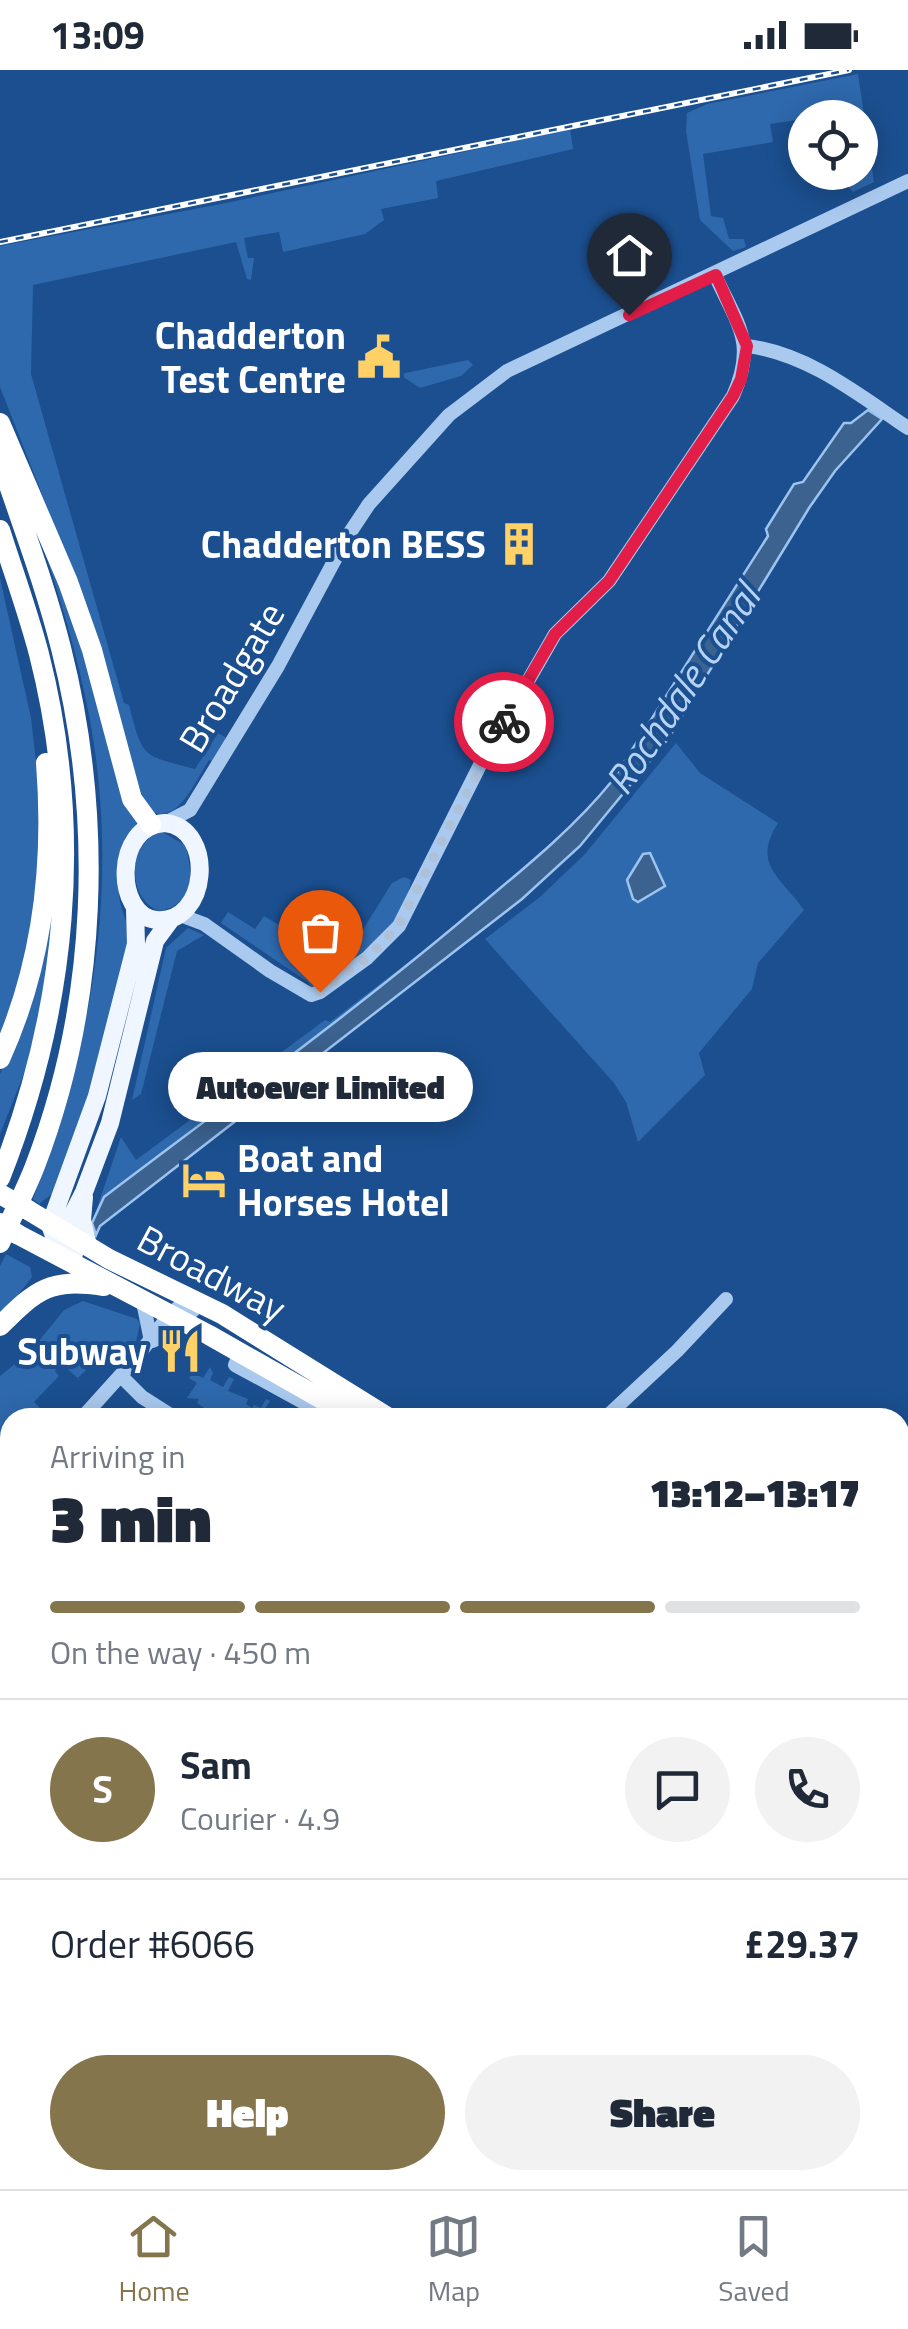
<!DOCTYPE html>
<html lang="en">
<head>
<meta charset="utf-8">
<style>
	body { margin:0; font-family:"Titillium Web",sans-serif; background:#f2f2f3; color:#1f2937; height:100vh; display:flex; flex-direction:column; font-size:38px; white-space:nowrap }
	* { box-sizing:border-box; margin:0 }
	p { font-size:32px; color:#747a83 }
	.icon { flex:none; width:55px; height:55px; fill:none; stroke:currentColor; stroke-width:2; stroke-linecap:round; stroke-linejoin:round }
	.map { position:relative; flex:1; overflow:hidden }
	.sheet { position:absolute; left:0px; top:1338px; width:910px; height:782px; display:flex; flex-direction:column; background:#fff; border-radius:30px 30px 0 0; box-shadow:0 5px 25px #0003 }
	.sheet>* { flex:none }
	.fabs { position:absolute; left:788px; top:30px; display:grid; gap:20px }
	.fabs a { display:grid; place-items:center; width:90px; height:90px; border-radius:50%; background:#fff; box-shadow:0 5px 25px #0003; font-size:50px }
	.pin { position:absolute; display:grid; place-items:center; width:85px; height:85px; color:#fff; margin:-102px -42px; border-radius:50% 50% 50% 0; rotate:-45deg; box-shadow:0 0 10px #0007 }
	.pin .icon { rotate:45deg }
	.courier { position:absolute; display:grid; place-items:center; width:100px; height:100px; margin:-50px; border:8px solid #e11d48; border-radius:50%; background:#fff; color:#222; box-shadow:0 2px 12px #0007 }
	.bubble { position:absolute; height:70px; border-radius:35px; background:#fff; box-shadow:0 5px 25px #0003; font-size:32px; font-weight:800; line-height:70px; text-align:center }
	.head em { font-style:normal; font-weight:800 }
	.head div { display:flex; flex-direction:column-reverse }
	.head { display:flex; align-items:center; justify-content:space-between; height:170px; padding:0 50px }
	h1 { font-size:65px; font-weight:800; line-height:75px }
	.bar { display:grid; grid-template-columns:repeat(4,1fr); gap:15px 10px; align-content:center; height:120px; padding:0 50px }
	.bar i { height:12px; border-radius:8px; background:#e0e1e3 }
	.bar .selected { background:#84754c }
	.bar p { grid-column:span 4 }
	.line { display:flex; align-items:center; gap:25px; padding:0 50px; border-top:2px solid #e0e1e3 }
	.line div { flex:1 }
	.round { display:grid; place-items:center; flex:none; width:105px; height:105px; border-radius:52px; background:#f2f2f3 }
	.cta { display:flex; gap:20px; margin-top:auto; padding:20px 50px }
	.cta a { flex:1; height:115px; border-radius:60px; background:#84754c; color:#fff; font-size:40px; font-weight:800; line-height:115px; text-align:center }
	.cta a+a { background:#f2f2f3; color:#1f2937 }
	.status { display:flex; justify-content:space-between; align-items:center; height:70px; padding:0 50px; background:#fff; direction:ltr }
	.status svg { height:28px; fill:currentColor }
	.tab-bar { display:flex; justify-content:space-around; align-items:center; height:140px; border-top:2px solid #e0e1e3; background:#fff; font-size:28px; color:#747a83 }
	.tab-bar a { display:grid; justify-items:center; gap:5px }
	.tab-bar .selected { color:#84754c }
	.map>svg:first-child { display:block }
	.green { fill:#2e69ad }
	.water { fill:#3c6290; stroke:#9cc4f0; stroke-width:2.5 }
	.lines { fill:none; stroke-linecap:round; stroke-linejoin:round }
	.minor { stroke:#a9c9ee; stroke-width:14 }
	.major { stroke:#f0f6ff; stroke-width:18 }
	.highway { stroke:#fff; stroke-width:20 }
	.rail-casing { stroke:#fff; stroke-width:6 }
	.rail { stroke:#1b4f8f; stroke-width:2.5; stroke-dasharray:8; stroke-linecap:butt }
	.highway-bridge { stroke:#fff; stroke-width:20 }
	.done { stroke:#afc1d8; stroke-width:10; stroke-dasharray:0 18 }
	.route { stroke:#e11d48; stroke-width:12 }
	.labels { text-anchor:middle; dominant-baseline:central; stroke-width:8; stroke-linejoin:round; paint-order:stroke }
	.poi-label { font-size:38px; font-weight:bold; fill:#fff; stroke:#1b4f8f; text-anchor:end }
	.street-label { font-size:38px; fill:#fff; stroke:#1b4f8f }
	.water-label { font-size:40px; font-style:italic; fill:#b5d3f5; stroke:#1b4f8f }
</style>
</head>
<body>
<div class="status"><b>13:09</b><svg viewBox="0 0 49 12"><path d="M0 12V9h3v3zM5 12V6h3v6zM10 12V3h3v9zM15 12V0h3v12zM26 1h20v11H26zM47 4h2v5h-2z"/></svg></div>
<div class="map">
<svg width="908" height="2119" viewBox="0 0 908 2119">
	<rect width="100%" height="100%" fill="#1b4f8f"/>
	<path class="green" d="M858,4L874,112L853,122L844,112L854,106V103L860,102V48L844,47L843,43L770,54L773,72L703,84L711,146L723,148L729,169H744L746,177L733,181L700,150L686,61L687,43L707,34Z
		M570,59L573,79L436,111L438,128L381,139L384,150L365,164L283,182L279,162L244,168L248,188H254L251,210L247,209L236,172L33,215L31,304L124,633L129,635C143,689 142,685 195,699L218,663L225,667V672L212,691L209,690C193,714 175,764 142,735L71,498L0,317V176L226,133Z
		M468,290L473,295L461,306L420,318L405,308L397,310L396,305Z
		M37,458L53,494L139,753C117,768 115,800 119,826C121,843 130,854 129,872L93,1018L57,1120L39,1134L33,1129C93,973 120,816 90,650C78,585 58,521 37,458Z
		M0,508L31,648L39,719V788L25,898L0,972Z
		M676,673L700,703L778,753C751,795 782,808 804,840L758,893L752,919L699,983L705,1005L638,1072L626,1032L614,1013L485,869L540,827L585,784Z
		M162,762L185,775C194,804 194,835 159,841C126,829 127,770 162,762Z
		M404,807L411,810L409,820L412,822L389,860L318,918L311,917L308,912L221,853L228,842L255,859L264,846L342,893L392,813Z
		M53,833L47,903L29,991L0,1064V1004L11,981Z
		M188,858L204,865L177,881L141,1024L132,1030L166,878Z
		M448,862L339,951L104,1127L92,1153L121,1067L136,1090L325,950L330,952Z
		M6,1184L30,1197L32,1207L0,1248V1196Z
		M83,1231L137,1249L140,1253L136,1272L123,1284L118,1281L114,1285L106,1278L95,1289L101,1298L87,1290L82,1296L86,1300L78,1308L85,1315L61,1293L55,1301L59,1306L34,1332L49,1347L10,1348V1377L0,1368V1306L30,1282L64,1240Z
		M200,1291L194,1303L203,1308L210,1297L213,1303L210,1310L223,1317L229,1307L234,1309L228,1321L248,1329L246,1334L252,1338L254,1335L261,1338L266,1329L270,1331L264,1340L273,1347H228L222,1344L219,1347L213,1343L207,1347L210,1342L197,1333L199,1329L187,1328L197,1313L189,1308Z"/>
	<path class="water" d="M868,340L882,349L835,401L809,438L668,669L580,776L522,829L100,1156L96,1165L92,1153L104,1127C224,1036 345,948 461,851C513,807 569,764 612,711L768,466L766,459L794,414L803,412L844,353H851Z
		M650,783L665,816L638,832L633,829L627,810L643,784Z"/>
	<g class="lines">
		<path class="minor" d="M747,276C807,283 859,325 908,358
			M165,753L190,740L278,596L347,467L369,434L449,345L507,301L908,111
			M180,845L204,854L270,901L311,925L320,922L367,888L399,856L481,693L555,564L609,511L733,326C757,272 737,254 715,205
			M143,1232L151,1271
			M152,1271L166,1265L200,1234
			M240,1283L235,1295L332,1348
			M121,1306L142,1327L175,1348
			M82,1348L136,1288L170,1244L189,1229
			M605,1348L677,1281L726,1229
			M900,1389L908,1381
			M0,1446L10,1433
			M0,1577L10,1581
			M0,1660L10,1644
			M0,1802L10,1805
			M0,1920L10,1931
			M0,2097L10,2105
			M229,2110L244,2119
			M582,2110L593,2119
			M115,2119L120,2110
			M329,2119L334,2110
			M495,2119L504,2110
			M773,2119L774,2110"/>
		<path class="major" d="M165,753C216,758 209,855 156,850C115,846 113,755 165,753Z
			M84,1127L82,1150L88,1176
			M63,1163L84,1122L110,1053L155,871L172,848
			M74,1184L57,1174L50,1155L97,1026L136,874L135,839
			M900,1874L908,1875
			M855,2119L856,2110"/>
		<path class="highway" d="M0,353L68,512L92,580L132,729L151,755
			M0,389C21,452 45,514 61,578C104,748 98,932 35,1096C25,1122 11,1148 0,1173
			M0,460C13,501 28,542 39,584C84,761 67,939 0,1108
			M0,989C42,897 54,794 46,693
			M28,1140L109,1189L222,1244L389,1348
			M17,1164L209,1265L355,1348
			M0,1256C37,1219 50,1208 104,1216
			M900,1606L908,1607
			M900,1629H908"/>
		<g class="rail-casing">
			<path id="rail" d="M0,172L849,0"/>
		</g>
		<use href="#rail" class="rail"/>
		<path class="highway-bridge" d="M0,1124L28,1140
			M0,1153L17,1164"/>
	</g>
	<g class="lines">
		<path class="done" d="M320,922L367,888L398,856L504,652"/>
		<path class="route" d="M504,652L555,564L609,511L733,326L741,309L747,276L716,205L629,245"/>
	</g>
	<defs>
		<g id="civic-bare" transform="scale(3.45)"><path d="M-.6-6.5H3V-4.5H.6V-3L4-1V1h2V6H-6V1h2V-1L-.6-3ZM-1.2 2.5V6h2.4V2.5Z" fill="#ffd166" stroke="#1b4f8f" stroke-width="2.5" paint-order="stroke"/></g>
		<g id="building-bare" transform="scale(3.45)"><path d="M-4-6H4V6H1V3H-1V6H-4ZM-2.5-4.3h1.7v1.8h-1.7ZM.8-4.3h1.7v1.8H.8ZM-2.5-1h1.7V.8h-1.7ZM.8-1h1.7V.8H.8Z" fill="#ffd166" stroke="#1b4f8f" stroke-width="2.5" paint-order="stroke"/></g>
		<g id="hotel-bare" transform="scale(3.45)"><path d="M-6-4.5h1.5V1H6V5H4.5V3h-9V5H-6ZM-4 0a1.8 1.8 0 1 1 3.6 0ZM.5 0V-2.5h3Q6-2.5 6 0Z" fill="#ffd166" stroke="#1b4f8f" stroke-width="2.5" paint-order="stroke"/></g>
		<g id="restaurant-bare" transform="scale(3.45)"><path d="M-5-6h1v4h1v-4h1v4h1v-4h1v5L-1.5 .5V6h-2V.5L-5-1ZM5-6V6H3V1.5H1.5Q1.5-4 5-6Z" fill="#ffd166" stroke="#1b4f8f" stroke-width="2.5" paint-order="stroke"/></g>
	</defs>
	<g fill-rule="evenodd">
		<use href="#civic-bare" x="379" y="287"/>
		<use href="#building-bare" x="519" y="474"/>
		<use href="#hotel-bare" x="204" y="1110"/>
		<use href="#restaurant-bare" x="180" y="1281"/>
	</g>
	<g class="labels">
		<g class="poi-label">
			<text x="346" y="265">Chadderton<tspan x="346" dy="44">Test Centre</tspan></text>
			<text x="486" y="474">Chadderton BESS</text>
			<text x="237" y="1088" text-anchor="start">Boat and<tspan x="237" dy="44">Horses Hotel</tspan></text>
			<text x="147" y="1281">Subway</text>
		</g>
		<g class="street-label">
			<text transform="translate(231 607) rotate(-59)">Broadgate</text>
			<text transform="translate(212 1203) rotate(28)">Broadway</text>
		</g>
		<g class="water-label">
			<text transform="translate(682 619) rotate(-56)">Rochdale Canal</text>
		</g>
	</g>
</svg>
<div class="fabs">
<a><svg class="icon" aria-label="locate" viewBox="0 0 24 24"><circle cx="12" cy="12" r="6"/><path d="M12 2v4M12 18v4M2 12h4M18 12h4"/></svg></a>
</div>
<div class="pin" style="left:320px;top:922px;background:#ea580c"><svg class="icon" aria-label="bag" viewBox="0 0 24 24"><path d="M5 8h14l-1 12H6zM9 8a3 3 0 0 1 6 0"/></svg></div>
<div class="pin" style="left:629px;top:245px;background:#1f2937"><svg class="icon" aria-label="home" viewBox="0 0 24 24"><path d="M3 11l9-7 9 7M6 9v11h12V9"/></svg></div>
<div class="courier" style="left:504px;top:652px"><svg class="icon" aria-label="bike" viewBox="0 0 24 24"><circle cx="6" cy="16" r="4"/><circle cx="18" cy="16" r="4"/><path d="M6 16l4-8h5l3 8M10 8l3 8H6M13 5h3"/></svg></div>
<div class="bubble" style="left:168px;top:982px;width:305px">Autoever Limited</div>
<section class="sheet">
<div class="head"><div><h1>3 min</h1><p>Arriving in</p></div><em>13:12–13:17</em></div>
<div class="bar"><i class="selected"></i><i class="selected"></i><i class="selected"></i><i></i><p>On the way · 450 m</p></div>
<div class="line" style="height:180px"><b class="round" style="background:#84754c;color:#fff">S</b><div><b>Sam</b><p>Courier · 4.9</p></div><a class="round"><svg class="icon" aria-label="chat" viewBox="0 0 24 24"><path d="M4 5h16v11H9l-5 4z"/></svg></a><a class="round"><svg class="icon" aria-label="phone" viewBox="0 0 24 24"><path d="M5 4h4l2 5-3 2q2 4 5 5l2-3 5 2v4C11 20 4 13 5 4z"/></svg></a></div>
<div class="line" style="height:130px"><div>Order #6066</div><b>£29.37</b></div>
<div class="cta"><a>Help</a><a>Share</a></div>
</section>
</div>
<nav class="tab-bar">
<a class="selected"><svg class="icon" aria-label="home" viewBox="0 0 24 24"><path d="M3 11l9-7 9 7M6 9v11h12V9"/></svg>Home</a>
<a><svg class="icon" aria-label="map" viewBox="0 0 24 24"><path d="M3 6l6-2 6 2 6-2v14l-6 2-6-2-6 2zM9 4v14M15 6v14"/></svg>Map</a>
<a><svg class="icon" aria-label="saved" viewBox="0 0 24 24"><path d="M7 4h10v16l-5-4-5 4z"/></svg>Saved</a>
</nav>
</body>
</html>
